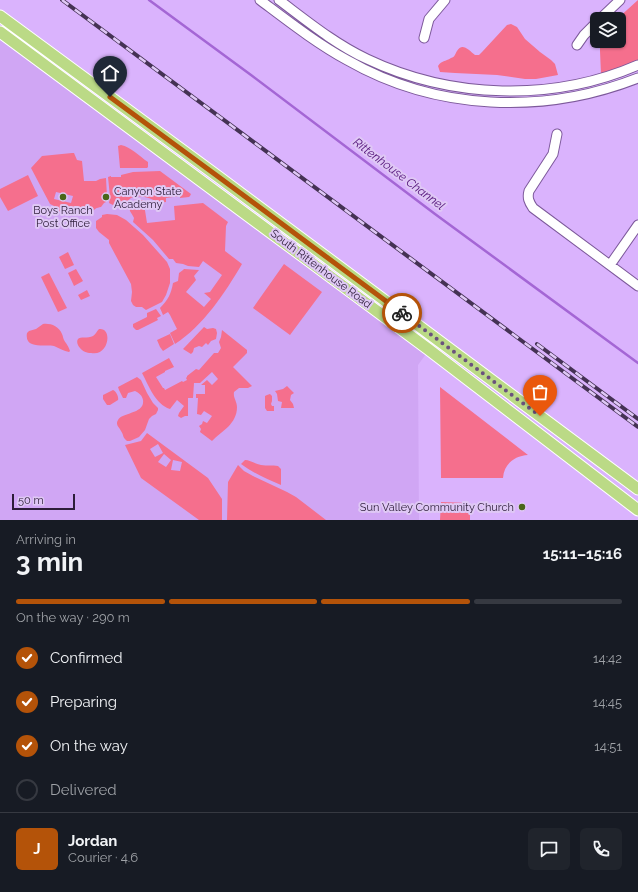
<!DOCTYPE html>
<html lang="en">
<head>
<meta charset="utf-8">
<style>
	body { margin:0; font-family:Raleway,sans-serif; background:#20242c; color:#f1f3f6; height:100vh; display:flex; flex-direction:column; font-size:15px; white-space:nowrap }
	* { box-sizing:border-box; margin:0 }
	p { font-size:13px; color:#9ea1a6 }
	.icon { flex:none; width:22px; height:22px; fill:none; stroke:currentColor; stroke-width:2; stroke-linecap:round; stroke-linejoin:round }
	.map { position:relative; height:520px; overflow:hidden }
	.drawer { display:flex; flex-direction:column; background:#171b24; flex:1 }
	.drawer>* { flex:none }
	.buttons { position:absolute; left:590px; top:12px; display:grid; gap:8px }
	.buttons a { display:grid; place-items:center; width:36px; height:36px; border-radius:6px; background:#171b24; box-shadow:0 1px 3px #0004; font-size:20px }
	.scale { position:absolute; left:12px; bottom:10px; width:63px; box-sizing:border-box; padding-left:4px; border:2px solid #2d1d39; border-top:0; font-size:11px; line-height:14px; white-space:nowrap; color:#2d1d39; -webkit-text-stroke:3px #dfc8f5; paint-order:stroke }
	.pin { position:absolute; display:grid; place-items:center; width:34px; height:34px; color:#fff; margin:-41px -17px; border-radius:50% 50% 50% 0; rotate:-45deg; box-shadow:0 0 4px #0007 }
	.pin .icon { rotate:45deg }
	.courier { position:absolute; display:grid; place-items:center; width:40px; height:40px; margin:-20px; border:3px solid #b45309; border-radius:50%; background:#fff; color:#222; box-shadow:0 1px 5px #0007 }
	.summary em { font-style:normal; font-weight:700 }
	.summary div { display:flex; flex-direction:column-reverse }
	.summary { display:flex; align-items:center; justify-content:space-between; height:68px; padding:0 16px }
	h1 { font-size:26px; font-weight:700; line-height:30px }
	.bar { display:grid; grid-template-columns:repeat(4,1fr); gap:6px 4px; align-content:center; height:48px; padding:0 16px }
	.bar i { height:5px; border-radius:3px; background:#363941 }
	.bar .selected { background:#b45309 }
	.bar p { grid-column:span 4 }
	.line { display:flex; align-items:center; gap:10px; padding:0 16px; border-top:1px solid #363941 }
	.line div { flex:1 }
	.round { display:grid; place-items:center; flex:none; width:42px; height:42px; border-radius:6px; background:#20242c }
	ol { padding:0 16px; list-style:none }
	li { display:flex; align-items:center; gap:12px; height:44px }
	li p { margin-inline-start:auto }
	li .icon { padding:4px; border-radius:50%; background:#b45309; color:#fff; stroke-width:4 }
	li:last-child { color:#9ea1a6 }
	li i { width:22px; height:22px; border:2px solid #363941; border-radius:50% }
	.map>svg:first-child { display:block }
	.built { fill:#d0a6f4 }
	.green { fill:#f56f8d; fill-rule:evenodd }
	.lines { fill:none; stroke-linecap:round; stroke-linejoin:round }
	.stream { stroke:#a466d5; stroke-width:2.5 }
	.minor-casing { stroke:#7d599b; stroke-width:11 }
	.major-casing { stroke:#fff; stroke-width:13 }
	.minor { stroke:#fff; stroke-width:9 }
	.major { stroke:#bbda86; stroke-width:11 }
	.rail-casing { stroke:#453254; stroke-width:4 }
	.rail { stroke:#dfc8f5; stroke-width:2.5; stroke-dasharray:8; stroke-linecap:butt }
	.done { stroke:#6a527e; stroke-width:4; stroke-dasharray:0 7.2 }
	.route { stroke:#b45309; stroke-width:5 }
	.poi-dot { fill:#496619; stroke:#dfc8f5; stroke-width:1.5 }
	.labels { text-anchor:middle; dominant-baseline:central; stroke-width:4; stroke-linejoin:round; paint-order:stroke }
	.poi-label { font-size:11px; fill:#2d1d39; stroke:#dfc8f5; text-anchor:start }
	.street-label { font-size:11px; fill:#2d1d39; stroke:#dfc8f5 }
	.water-label { font-size:12px; font-style:italic; fill:#521278; stroke:#dfc8f5 }
</style>
</head>
<body>
<div class="map">
<svg width="638" height="520" viewBox="0 0 638 520">
	<rect width="100%" height="100%" fill="#dab3fd"/>
	<path class="built" d="M0,40L426,354L418,365L419,520H0Z"/>
	<path class="green" d="M638,0V61L601,74L600,51V41H619V19H617Z
		M511,24L517,27L525,39L540,52L551,60L555,64L558,75L536,79H525L497,75L455,73L440,72L438,66C442,60 445,62 451,58C455,57 455,54 457,51C462,42 469,50 475,55H479L482,52L507,25Z
		M121,145C131,147 139,156 148,162V167L147,168H120L118,146Z
		M72,153H74L77,160L82,161L84,181H96L100,179L106,178L107,197L106,202L104,203L101,207C97,208 93,208 93,214H76L56,211L54,206L50,204L31,168L42,156ZM56,192L73,196L71,203L54,199Z
		M160,171L191,194L190,196L189,197L180,198V196L166,198V202L158,203C152,198 138,194 131,198C128,200 126,204 125,207L121,205L115,206L109,203L110,197L108,177L111,176V177H121V175L133,172Z
		M28,175L38,196L8,211L0,197V189Z
		M137,200H142L153,203L144,204L147,223L175,220L174,206L203,203L228,222L226,226L225,251L242,264C225,293 203,326 175,344L170,333L177,329L170,315L168,312L163,315L160,308C168,300 171,294 173,283L178,281L179,273L183,270L184,269L199,270L194,276L196,280L186,292L204,307L211,299L204,293L210,292L222,275L203,261L199,267L188,266L183,264L176,263L173,259H169L153,240L133,222L134,218C131,211 126,210 134,204V201Z
		M107,214L117,215L126,220L143,235L167,262L170,269V283L166,295L162,302L146,310L142,307H136L133,305L131,301L132,292L131,284L109,243V240L99,232L96,228V221L102,217V215Z
		M68,252L74,265L65,269L59,257Z
		M284,264L322,292L290,335L253,308Z
		M76,269L83,281L74,286L68,273Z
		M49,273L67,308L58,312L41,277Z
		M87,290L90,296L81,300L78,295Z
		M156,309L161,316L157,318L158,320L138,330H136L133,327V324L147,317V313Z
		M43,324C50,323 59,326 62,334C63,336 63,338 64,340C67,345 68,345 70,351L69,352C64,351 59,348 54,346C45,344 24,350 27,333L29,331L36,329Z
		M204,327L207,329L213,328L216,329L217,333L216,339L211,341L208,345L206,343L202,347L199,346L194,348L193,352L191,354L183,349Z
		M99,329C113,327 109,357 91,353C87,353 82,351 80,348C78,346 76,342 78,339C80,336 88,339 93,336C95,335 97,331 99,329Z
		M222,330L247,350V353L233,367L252,386L248,388H239L234,392C233,398 237,401 237,407C237,424 222,431 212,441L200,432L201,429L199,426L202,424L203,421L207,423L212,416L204,411L201,415L197,414L198,398H196V394H205V385H201L207,380L212,385L218,379L212,372L200,383H194L193,398H188V416H185L181,418L178,416L179,413L184,406L177,400L170,409C155,404 149,386 142,373L169,358L174,367L165,371V372L156,377L163,388H164L165,390L182,381L183,382L187,380L186,378L187,377V376L196,369L199,370L214,353H218L221,348L219,342L221,337Z
		M170,334L174,344L163,351L160,347L157,340Z
		M137,377L141,380L147,393L153,403L158,408V410L156,414L152,416L149,419L145,430L139,437L130,441H127C122,437 124,435 121,431C119,427 115,425 118,420C122,412 145,414 143,400C142,395 139,393 135,391L128,393L126,398H123L119,390L118,387Z
		M287,386L294,393L291,395L290,400L293,404L294,408H281L282,402L278,401L277,394L275,391L283,389Z
		M440,387L528,455C514,456 504,464 503,478H441Z
		M113,390C116,391 119,397 118,400L110,405H107L103,399V395Z
		M270,394L272,396V401L271,404L272,406H274V411H267L265,408V396L267,395Z
		M147,433L208,478L222,499V520H199L141,478L125,445L141,441ZM158,444L163,453L155,457L150,449ZM164,454L171,460L166,467L158,462ZM173,460L182,462L180,471L171,470Z
		M245,460C250,460 255,464 261,465C267,466 272,465 278,466L281,469V485C267,479 253,473 241,464Z
		M238,465L244,471L253,476L287,492L296,497L326,520H227L228,482Z
		M441,502L470,503V520H440Z"/>
	<g class="lines">
		<path class="stream" d="M149,0L251,75L435,214L638,363"/>
		<g class="minor-casing">
			<path id="minor" d="M260,0C288,21 316,43 347,60C436,111 544,115 638,78
				M279,0C307,21 335,44 367,59C451,99 553,102 638,65
				M600,19L620,0
				M424,38L429,19L445,0
				M577,45L584,35L597,22
				M557,134L553,154L529,191C527,198 529,202 533,208L638,286
				M610,265L638,225"/>
		</g>
		<g class="major-casing">
			<path id="major" d="M0,16L220,178L638,489
				M0,32L428,349L638,510"/>
		</g>
		<use href="#minor" class="minor"/>
		<use href="#major" class="major"/>
		<g class="rail-casing">
			<path id="rail" d="M62,0L638,427
				M537,344L638,419"/>
		</g>
		<use href="#rail" class="rail"/>
	</g>
	<g class="lines">
		<path class="done" d="M402,313L540,416"/>
		<path class="route" d="M110,97L220,178L402,313"/>
	</g>
	<g class="poi-dot">
		<circle cx="63" cy="197" r="4"/>
		<circle cx="106" cy="197" r="4"/>
		<circle cx="522" cy="507" r="4"/>
	</g>
	<g class="labels">
		<g class="poi-label">
			<text x="114" y="191">Canyon State<tspan x="114" dy="13">Academy</tspan></text>
			<text x="63" y="210" text-anchor="middle">Boys Ranch<tspan x="63" dy="13">Post Office</tspan></text>
			<text x="514" y="507" text-anchor="end">Sun Valley Community Church</text>
		</g>
		<g class="street-label">
			<text transform="translate(321 269) rotate(37)">South Rittenhouse Road</text>
		</g>
		<g class="water-label">
			<text transform="translate(399 174) rotate(37)">Rittenhouse Channel</text>
		</g>
	</g>
</svg>
<div class="buttons">
<a><svg class="icon" aria-label="layers" viewBox="0 0 24 24"><path d="M12 4l9 5-9 5-9-5zM3 14l9 5 9-5"/></svg></a>
</div>
<div class="scale">50 m</div>
<div class="pin" style="left:540px;top:416px;background:#ea580c"><svg class="icon" aria-label="bag" viewBox="0 0 24 24"><path d="M5 8h14l-1 12H6zM9 8a3 3 0 0 1 6 0"/></svg></div>
<div class="pin" style="left:110px;top:97px;background:#1f2937"><svg class="icon" aria-label="home" viewBox="0 0 24 24"><path d="M3 11l9-7 9 7M6 9v11h12V9"/></svg></div>
<div class="courier" style="left:402px;top:313px"><svg class="icon" aria-label="bike" viewBox="0 0 24 24"><circle cx="6" cy="16" r="4"/><circle cx="18" cy="16" r="4"/><path d="M6 16l4-8h5l3 8M10 8l3 8H6M13 5h3"/></svg></div>
</div>
<section class="drawer">
<div class="summary"><div><h1>3 min</h1><p>Arriving in</p></div><em>15:11–15:16</em></div>
<div class="bar"><i class="selected"></i><i class="selected"></i><i class="selected"></i><i></i><p>On the way · 290 m</p></div>
<ol>
<li><svg class="icon" aria-label="check" viewBox="0 0 24 24"><path d="M5 12l5 5 9-10"/></svg>Confirmed<p>14:42</p></li>
<li><svg class="icon" aria-label="check" viewBox="0 0 24 24"><path d="M5 12l5 5 9-10"/></svg>Preparing<p>14:45</p></li>
<li><svg class="icon" aria-label="check" viewBox="0 0 24 24"><path d="M5 12l5 5 9-10"/></svg>On the way<p>14:51</p></li>
<li><i></i>Delivered</li>
</ol>
<div class="line" style="height:72px"><b class="round" style="background:#b45309;color:#fff">J</b><div><b>Jordan</b><p>Courier · 4.6</p></div><a class="round"><svg class="icon" aria-label="chat" viewBox="0 0 24 24"><path d="M4 5h16v11H9l-5 4z"/></svg></a><a class="round"><svg class="icon" aria-label="phone" viewBox="0 0 24 24"><path d="M5 4h4l2 5-3 2q2 4 5 5l2-3 5 2v4C11 20 4 13 5 4z"/></svg></a></div>
</section>
</body>
</html>
